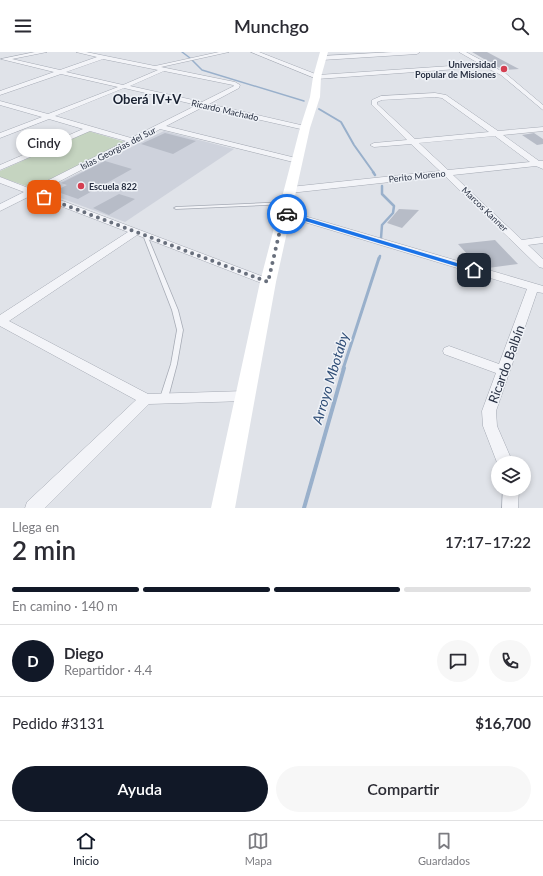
<!DOCTYPE html>
<html lang="es">
<head>
<meta charset="utf-8">
<style>
	body { margin:0; font-family:Lato,sans-serif; background:#f7f7f7; color:#2b2b33; height:100vh; display:flex; flex-direction:column; font-size:15px; white-space:nowrap }
	* { box-sizing:border-box; margin:0 }
	p { font-size:13px; color:#7c7c81 }
	.icon { flex:none; width:22px; height:22px; fill:none; stroke:currentColor; stroke-width:2; stroke-linecap:round; stroke-linejoin:round }
	.map { position:relative; height:456px; overflow:hidden }
	.sheet { display:flex; flex-direction:column; background:#fff; flex:1 }
	.sheet>* { flex:none }
	.buttons { position:absolute; left:491px; top:404px; display:grid; gap:8px }
	.buttons a { display:grid; place-items:center; width:40px; height:40px; border-radius:50%; background:#fff; box-shadow:0 2px 6px #0003; font-size:20px }
	.pin { position:absolute; display:grid; place-items:center; width:34px; height:34px; color:#fff; margin:-17px; border-radius:8px; box-shadow:0 2px 6px #0006 }
	.courier { position:absolute; display:grid; place-items:center; width:40px; height:40px; margin:-20px; border:3px solid #1a73e8; border-radius:50%; background:#fff; color:#222; box-shadow:0 1px 5px #0007 }
	.bubble { position:absolute; height:28px; border-radius:14px; background:#fff; box-shadow:0 2px 6px #0003; font-size:13px; font-weight:600; line-height:28px; text-align:center }
	.summary em { font-style:normal; font-weight:600 }
	.summary div { display:flex; flex-direction:column-reverse }
	.summary { display:flex; align-items:center; justify-content:space-between; height:68px; padding:0 12px }
	h1 { font-size:26px; font-weight:600; line-height:30px }
	.bar { display:grid; grid-template-columns:repeat(4,1fr); gap:6px 4px; align-content:center; height:48px; padding:0 12px }
	.bar i { height:5px; border-radius:3px; background:#e1e1e2 }
	.bar .selected { background:#111827 }
	.bar p { grid-column:span 4 }
	.line { display:flex; align-items:center; gap:10px; padding:0 12px; border-top:1px solid #e1e1e2 }
	.line div { flex:1 }
	.round { display:grid; place-items:center; flex:none; width:42px; height:42px; border-radius:21px; background:#f7f7f7 }
	.primary-button { display:flex; gap:8px; margin-top:auto; padding:8px 12px }
	.primary-button a { flex:1; height:46px; border-radius:24px; background:#111827; color:#fff; font-size:16px; font-weight:600; line-height:46px; text-align:center }
	.primary-button a+a { background:#f7f7f7; color:#2b2b33 }
	header { display:flex; justify-content:space-between; align-items:center; height:52px; padding:0 12px; background:#fff; font-size:18px; font-weight:600 }
	.dock { display:flex; justify-content:space-around; align-items:center; height:56px; border-top:1px solid #e1e1e2; background:#fff; font-size:11px; color:#7c7c81 }
	.dock a { display:grid; justify-items:center; gap:2px }
	.dock .selected { color:#111827 }
	.map>svg:first-child { display:block }
	.built { fill:#ced2dc }
	.green { fill:#c5d4c0 }
	.lines { fill:none; stroke-linecap:round; stroke-linejoin:round }
	.stream-far4 { stroke:#99b0cb; stroke-width:1.5 }
	.stream-far3 { stroke:#99b0cb; stroke-width:2 }
	.stream-far2 { stroke:#99b0cb; stroke-width:2.5 }
	.stream-far1 { stroke:#99b0cb; stroke-width:3 }
	.stream { stroke:#99b0cb; stroke-width:4 }
	.building { fill:#b7bcc7 }
	.lane-casing { stroke:#a5aab4; stroke-width:1.5 }
	.street-casing { stroke:#a5aab4; stroke-width:1 }
	.lane { fill:#f3f4f8; fill-rule:evenodd }
	.street { fill:#f3f4f8; fill-rule:evenodd }
	.secondary { fill:#fff; fill-rule:evenodd }
	.route { fill:#1a73e8 }
	.done { stroke:#686f7c; stroke-width:4; stroke-dasharray:0 7.2 }
	.poi-dot { fill:#d43f52; stroke:#eff2f7; stroke-width:1.5 }
	.labels { text-anchor:middle; dominant-baseline:central; stroke-width:3; stroke-linejoin:round; paint-order:stroke }
	.far-poi-label { font-size:9px; font-weight:bold; fill:#283042; stroke:#eff2f7; text-anchor:end }
	.far-street-label { font-size:9px; fill:#283042; stroke:#eff2f7 }
	.far-district-label { font-size:13px; font-weight:bold; fill:#1a2232; stroke:#eff2f7 }
	.near-street-label { font-size:13px; fill:#283042; stroke:#eff2f7 }
	.near-water-label { font-size:14px; font-style:italic; fill:#304e77; stroke:#eff2f7 }
</style>
</head>
<body>
<header><svg class="icon" aria-label="menu" viewBox="0 0 24 24"><path d="M4 6h16M4 12h16M4 18h16"/></svg>Munchgo<svg class="icon" aria-label="search" viewBox="0 0 24 24"><circle cx="10" cy="10" r="6"/><path d="M15 15l6 6"/></svg></header>
<div class="map">
<svg width="543" height="456" viewBox="0 0 543 456">
	<rect width="100%" height="100%" fill="#e0e3e9"/>
	<path class="built" d="M164,79L234,97L125,170L42,139Z"/>
	<path class="green" d="M88,79L125,90L32,136L0,125V119Z"/>
	<g class="lines">
		<path class="stream-far4" d="M182,0L190,6
			M192,8L202,18L304,49"/>
		<path class="stream-far3" d="M319,57L341,70L354,93L374,121"/>
		<path class="stream-far2" d="M373,120L375,123
			M381,186L382,173L393,161L394,154L382,142V134
			M379,207L380,204"/>
		<path class="stream-far1" d="M343,317L379,206"/>
		<path class="stream" d="M304,456L344,316"/>
	</g>
	<path class="building" d="M472,0H487L519,17L503,18Z
		M165,81L196,89L173,102L141,92Z
		M534,81L543,87V92L537,93L522,83Z
		M105,109L132,117L78,147L55,139L67,133L61,131Z
		M119,142L135,147L109,163L93,156Z
		M399,157L419,158L402,176L387,171Z
		M495,188L518,212L488,216L482,215L472,203H468L458,192Z"/>
	<g class="lines">
		<g class="lane-casing">
			<path id="lane" d="M287,150L289,151V152L176,157L174,156L176,155Z
				M143,182H145L147,183L178,258L183,278L177,312L168,346L166,348L164,349L162,348L160,346L171,312L177,278L172,258L143,183Z"/>
		</g>
		<g class="street-casing">
			<path id="street" d="M35,0H47L12,7L60,18L97,5L76,0H86L155,14L219,0H229L161,15L235,30L240,33L239,36L209,52L305,74L309,76L305,78L203,55L166,74L300,107L301,109L297,111L160,77L137,91H133L39,140L272,228L274,230L268,233L264,232L137,183L9,269L148,342L245,339L250,340L252,344L250,348L245,349L149,352L45,456H25L27,450L136,348L0,274V263L128,180L32,143L0,159V152L24,140L0,131V125L31,137L126,89L90,79L0,118V113L83,77L49,67L0,86V81L42,65L0,53V49L48,62L118,35L61,22L0,43V39L54,20L1,7ZM103,7L158,18L123,33L66,20ZM164,19L233,33L234,34L202,50L130,34ZM124,36L197,53L131,86L55,64Z
				M251,0H259L318,23L480,12L459,0H466L505,21L543,53V58L501,23L485,15L317,27Z
				M393,0H420L417,2L322,8L319,6L322,4Z
				M435,41L446,43L498,79L543,75V79L503,83L539,109H543V117L536,114L453,123L522,188L543,185V191L528,193L543,207V216L539,215L445,124L290,141L286,138L290,135L440,119L411,92L374,95L370,93L374,91L407,88L372,53V48L381,44ZM435,45L442,46L489,80L415,87L377,52V50L382,48ZM495,84L530,110L448,118L419,91Z
				M284,158L543,234V241L537,240L496,359L497,374L513,411H498V413L483,374L482,359L496,321L444,302L443,299L444,296L449,294L499,312L527,237L281,163L279,161Z
				M503,437H519L518,456H502Z"/>
		</g>
		<use href="#lane" class="lane"/>
		<use href="#street" class="street"/>
		<path class="secondary" d="M320,0H328L321,25L320,45L310,76L276,230L235,456H211L260,230L300,76L310,45L313,25Z"/>
	</g>
	<path class="route" d="M287,160L477,217L478,218L472,219L285,163V162Z"/>
	<g class="lines">
		<path class="done" d="M44,145L268,230L284,161L287,162"/>
	</g>
	<g class="poi-dot">
		<circle cx="504" cy="17" r="4"/>
		<circle cx="81" cy="134" r="4"/>
	</g>
	<g class="labels">
		<g class="far-poi-label">
			<text x="496" y="12">Universidad<tspan x="496" dy="10">Popular de Misiones</tspan></text>
			<text x="89" y="134" text-anchor="start">Escuela 822</text>
		</g>
		<g class="far-street-label">
			<text transform="translate(225 58) rotate(13)">Ricardo Machado</text>
			<text transform="translate(118 96) rotate(-27)">Islas Georgias del Sur</text>
			<text transform="translate(417 124) rotate(-6)">Perito Moreno</text>
			<text transform="translate(485 157) rotate(44)">Marcos Kanner</text>
		</g>
		<g class="far-district-label">
			<text x="147" y="47">Oberá IV+V</text>
		</g>
		<g class="near-street-label">
			<text transform="translate(506 312) rotate(-70)">Ricardo Balbín</text>
		</g>
		<g class="near-water-label">
			<text transform="translate(330 326) rotate(-73)">Arroyo Mbotaby</text>
		</g>
	</g>
</svg>
<div class="buttons">
<a><svg class="icon" aria-label="layers" viewBox="0 0 24 24"><path d="M12 4l9 5-9 5-9-5zM3 14l9 5 9-5"/></svg></a>
</div>
<div class="pin" style="left:44px;top:145px;background:#ea580c"><svg class="icon" aria-label="bag" viewBox="0 0 24 24"><path d="M5 8h14l-1 12H6zM9 8a3 3 0 0 1 6 0"/></svg></div>
<div class="pin" style="left:474px;top:218px;background:#1f2937"><svg class="icon" aria-label="home" viewBox="0 0 24 24"><path d="M3 11l9-7 9 7M6 9v11h12V9"/></svg></div>
<div class="courier" style="left:287px;top:162px"><svg class="icon" aria-label="car" viewBox="0 0 24 24"><path d="M5 17H2v-5l4-1 3-4h7l3 4 3 1v5h-3M9 17h6M6 11h13"/><circle cx="7" cy="17" r="2"/><circle cx="17" cy="17" r="2"/></svg></div>
<div class="bubble" style="left:16px;top:77px;width:56px">Cindy</div>
</div>
<section class="sheet">
<div class="summary"><div><h1>2 min</h1><p>Llega en</p></div><em>17:17–17:22</em></div>
<div class="bar"><i class="selected"></i><i class="selected"></i><i class="selected"></i><i></i><p>En camino · 140 m</p></div>
<div class="line" style="height:72px"><b class="round" style="background:#111827;color:#fff">D</b><div><b>Diego</b><p>Repartidor · 4.4</p></div><a class="round"><svg class="icon" aria-label="chat" viewBox="0 0 24 24"><path d="M4 5h16v11H9l-5 4z"/></svg></a><a class="round"><svg class="icon" aria-label="phone" viewBox="0 0 24 24"><path d="M5 4h4l2 5-3 2q2 4 5 5l2-3 5 2v4C11 20 4 13 5 4z"/></svg></a></div>
<div class="line" style="height:52px"><div>Pedido #3131</div><b>$16,700</b></div>
<div class="primary-button"><a>Ayuda</a><a>Compartir</a></div>
</section>
<nav class="dock">
<a class="selected"><svg class="icon" aria-label="home" viewBox="0 0 24 24"><path d="M3 11l9-7 9 7M6 9v11h12V9"/></svg>Inicio</a>
<a><svg class="icon" aria-label="map" viewBox="0 0 24 24"><path d="M3 6l6-2 6 2 6-2v14l-6 2-6-2-6 2zM9 4v14M15 6v14"/></svg>Mapa</a>
<a><svg class="icon" aria-label="saved" viewBox="0 0 24 24"><path d="M7 4h10v16l-5-4-5 4z"/></svg>Guardados</a>
</nav>
</body>
</html>
